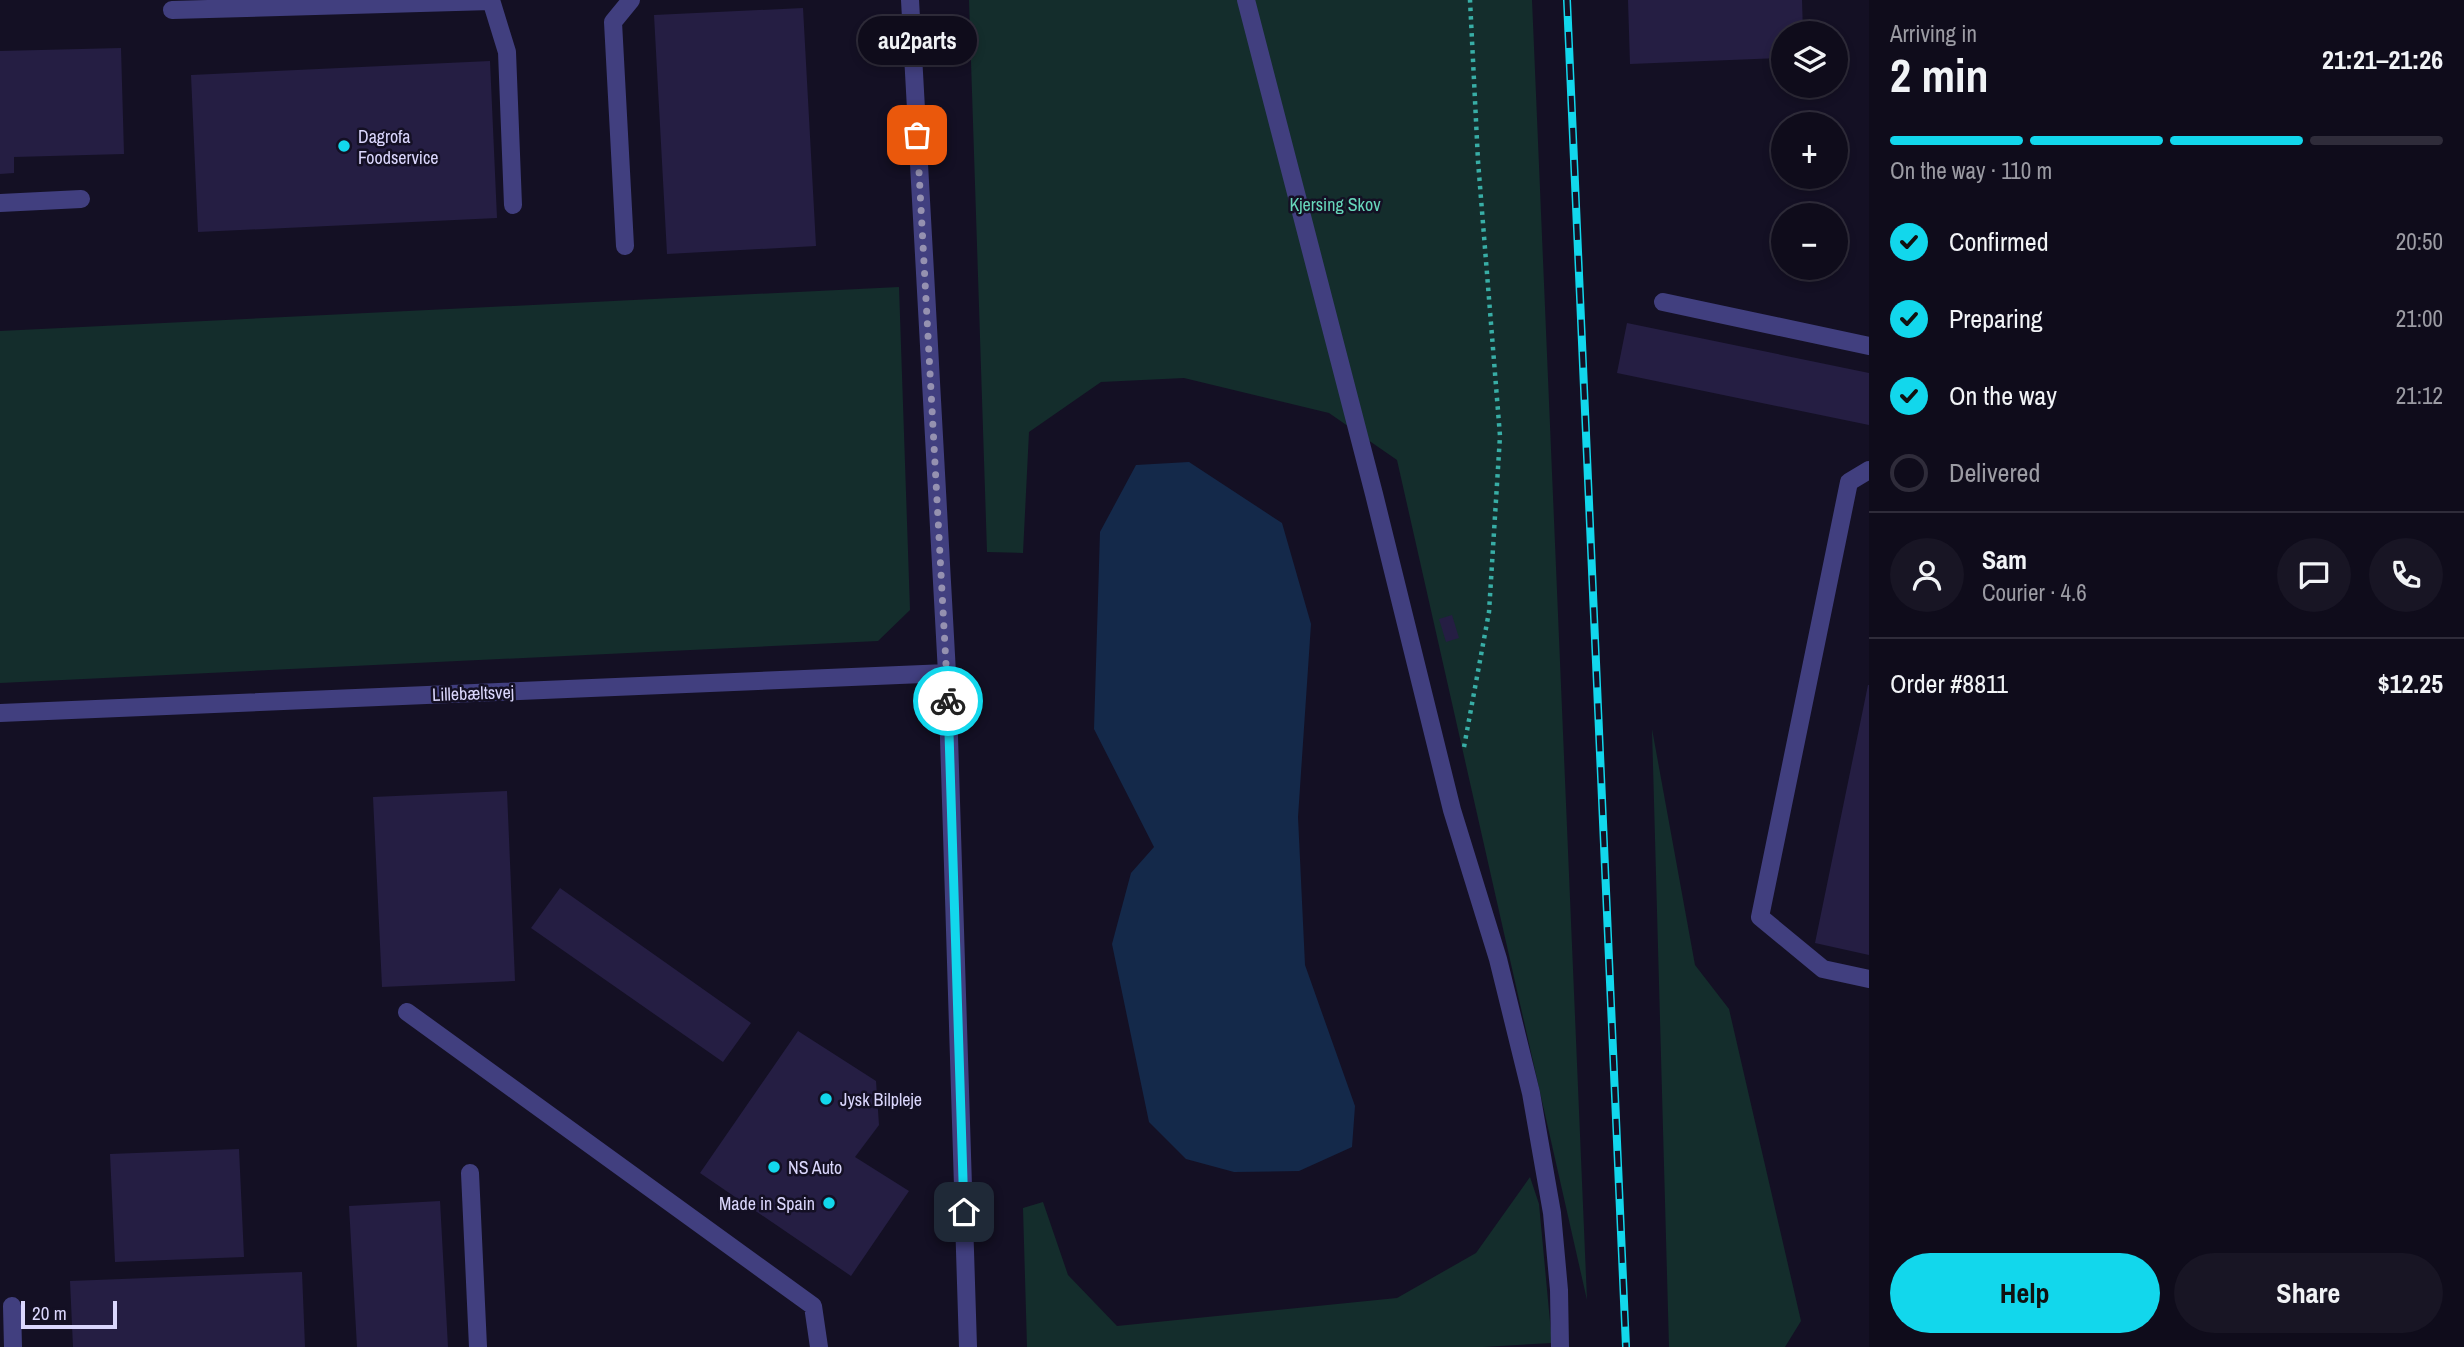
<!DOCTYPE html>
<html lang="en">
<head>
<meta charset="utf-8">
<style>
	body { margin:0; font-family:"Archivo Narrow",sans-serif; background:#181524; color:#f1f3f6; height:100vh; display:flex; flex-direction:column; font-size:26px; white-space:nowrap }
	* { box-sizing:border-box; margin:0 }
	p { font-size:23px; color:#9b9ba3 }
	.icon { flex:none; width:38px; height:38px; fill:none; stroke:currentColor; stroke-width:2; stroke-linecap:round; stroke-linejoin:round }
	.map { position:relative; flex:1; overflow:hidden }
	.panel { display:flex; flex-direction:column; background:#0f0c1b; width:595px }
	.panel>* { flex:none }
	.fabs { position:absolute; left:1771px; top:21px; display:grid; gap:14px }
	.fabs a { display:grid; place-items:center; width:77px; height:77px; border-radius:50%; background:#0f0c1b; box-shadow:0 4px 10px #0003,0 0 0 2px #2f2c3a; font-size:35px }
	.scale { position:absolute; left:21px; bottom:18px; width:96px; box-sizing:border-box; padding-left:7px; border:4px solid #dad6fc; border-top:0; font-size:19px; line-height:24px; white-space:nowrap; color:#dad6fc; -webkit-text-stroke:5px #141024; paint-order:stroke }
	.pin { position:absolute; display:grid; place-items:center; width:60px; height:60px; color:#fff; margin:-30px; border-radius:14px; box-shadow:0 4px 10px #0006 }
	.courier { position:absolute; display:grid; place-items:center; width:70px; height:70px; margin:-35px; border:5px solid #12d7ec; border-radius:50%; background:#fff; color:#222; box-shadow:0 2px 9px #0007 }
	.bubble { position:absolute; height:49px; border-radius:24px; background:#0f0c1b; box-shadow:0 4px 10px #0003,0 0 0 2px #2f2c3a; font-size:23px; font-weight:800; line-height:49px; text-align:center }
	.head em { font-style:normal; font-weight:800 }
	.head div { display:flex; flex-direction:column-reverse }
	.head { display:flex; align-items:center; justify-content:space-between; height:119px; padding:0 21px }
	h1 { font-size:46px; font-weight:800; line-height:52px }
	.bar { display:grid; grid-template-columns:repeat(4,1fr); gap:10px 7px; align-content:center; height:84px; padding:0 21px }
	.bar i { height:9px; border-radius:5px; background:#2f2c3a }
	.bar .on { background:#12d7ec }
	.bar p { grid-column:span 4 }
	.line { display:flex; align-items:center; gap:18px; padding:0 21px; border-top:2px solid #2f2c3a }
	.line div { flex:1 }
	.round { display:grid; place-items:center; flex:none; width:74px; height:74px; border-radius:37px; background:#181524 }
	ol { padding:0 21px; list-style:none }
	li { display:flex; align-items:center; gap:21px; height:77px }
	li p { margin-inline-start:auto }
	li .icon { padding:7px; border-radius:50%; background:#12d7ec; color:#111; stroke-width:4 }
	li:last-child { color:#9b9ba3 }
	li i { width:38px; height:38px; border:4px solid #2f2c3a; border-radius:50% }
	.action { display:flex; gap:14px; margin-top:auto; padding:14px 21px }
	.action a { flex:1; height:80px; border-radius:42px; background:#12d7ec; color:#111; font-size:28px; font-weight:800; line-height:80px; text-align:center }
	.action a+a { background:#181524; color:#f1f3f6 }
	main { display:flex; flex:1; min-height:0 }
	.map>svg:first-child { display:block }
	.green { fill:#142d2c }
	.water { fill:#14294a }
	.building { fill:#251e43 }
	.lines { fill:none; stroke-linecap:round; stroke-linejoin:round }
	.path { stroke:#38aea6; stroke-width:4.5; stroke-dasharray:3.5 5; stroke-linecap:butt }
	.service { stroke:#413f7f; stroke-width:18 }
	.minor { stroke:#413f7f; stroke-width:18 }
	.rail-casing { stroke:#12d7ec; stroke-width:8 }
	.rail { stroke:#141024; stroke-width:5; stroke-dasharray:16; stroke-linecap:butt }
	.done { stroke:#9591b0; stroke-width:7; stroke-dasharray:0 12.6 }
	.route { stroke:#12d7ec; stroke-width:9 }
	.poi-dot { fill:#12d7ec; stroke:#141024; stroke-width:2.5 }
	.labels { text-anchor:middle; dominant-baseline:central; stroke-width:5; stroke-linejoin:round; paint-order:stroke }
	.poi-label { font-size:18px; fill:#dad6fc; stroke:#141024; text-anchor:start }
	.park-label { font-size:18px; fill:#67d7bb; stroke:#141024 }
	.street-label { font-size:18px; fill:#dad6fc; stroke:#141024 }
</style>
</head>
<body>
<main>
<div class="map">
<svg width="1869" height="1347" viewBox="0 0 1869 1347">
	<rect width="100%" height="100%" fill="#141024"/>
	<path class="green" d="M969,0H1532L1587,1300L1397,460L1329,413L1184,378L1101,382L1029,432L1023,553L987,552Z
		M899,287L910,610L878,641L0,683V331Z
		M1652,729L1695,965L1729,1009L1801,1321L1785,1347H1669Z
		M1530,1177L1539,1204L1552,1343L1483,1347H1027L1023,1208L1043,1202L1068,1275L1117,1326L1397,1298L1476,1253Z"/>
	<path class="water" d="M1189,462L1282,523L1311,624L1298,817L1305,965L1355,1106L1352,1147L1299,1171L1234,1172L1186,1159L1149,1122L1112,944L1131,873L1154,847L1094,729L1100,532L1136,465Z"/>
	<path class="building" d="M1628,0H1802L1803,33H1783V58L1630,64Z
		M803,8L816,246L667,254L654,15Z
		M121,48L124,154L14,157V173L0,174V51Z
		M490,61L497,218L198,232L191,75Z
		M1627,323L1869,373V425L1617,373Z
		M1452,615L1459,638L1446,642L1439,619Z
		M1868,685H1869V955L1815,943Z
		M507,791L515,981L382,987L373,797Z
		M560,888L751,1023L723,1062L531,928Z
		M798,1031L876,1081L879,1125L855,1157L909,1191L851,1276L700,1173Z
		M239,1149L244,1257L115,1262L110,1154Z
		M440,1201L448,1347H357L349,1206Z
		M302,1272L305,1347H73L70,1281Z"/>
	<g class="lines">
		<path class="path" d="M1464,747L1489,612L1500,436L1478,161L1470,0"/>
		<path class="service" d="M491,0L507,52L513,205
			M1246,0L1374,494L1452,810L1498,959L1531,1093L1552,1213L1559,1290L1560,1347
			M172,10L491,1
			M0,203L81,199
			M625,246L613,22L631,0
			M1663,302L1869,346
			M1869,470L1849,482L1760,917L1823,969L1869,979
			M407,1012L813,1306L819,1347
			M470,1173L478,1347
			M12,1306L13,1347"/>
		<path class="minor" d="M910,0L947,673L968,1347
			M0,713L947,673"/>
		<g class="rail-casing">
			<path id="rail" d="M1567,0L1626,1347"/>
		</g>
		<use href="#rail" class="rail"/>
	</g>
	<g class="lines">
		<path class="done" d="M917,135L948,701"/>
		<path class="route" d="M948,701L964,1212"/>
	</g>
	<g class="poi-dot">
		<circle cx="344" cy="146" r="7"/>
		<circle cx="826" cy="1099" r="7"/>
		<circle cx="774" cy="1167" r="7"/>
		<circle cx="829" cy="1203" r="7"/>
	</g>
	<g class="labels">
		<g class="poi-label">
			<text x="358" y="136">Dagrofa<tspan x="358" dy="21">Foodservice</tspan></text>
			<text x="840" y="1099">Jysk Bilpleje</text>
			<text x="788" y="1167">NS Auto</text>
			<text x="815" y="1203" text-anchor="end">Made in Spain</text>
		</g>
		<g class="park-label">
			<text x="1335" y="204">Kjersing Skov</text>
		</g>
		<g class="street-label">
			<text transform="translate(473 693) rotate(-2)">Lillebæltsvej</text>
		</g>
	</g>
</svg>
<div class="fabs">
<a><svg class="icon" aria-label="layers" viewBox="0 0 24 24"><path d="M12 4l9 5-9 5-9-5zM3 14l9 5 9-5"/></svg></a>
<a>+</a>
<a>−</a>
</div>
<div class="scale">20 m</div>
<div class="pin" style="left:917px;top:135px;background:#ea580c"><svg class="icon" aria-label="bag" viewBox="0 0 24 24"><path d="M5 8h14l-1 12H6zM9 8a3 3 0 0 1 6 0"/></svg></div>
<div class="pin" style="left:964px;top:1212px;background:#1f2937"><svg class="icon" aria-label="home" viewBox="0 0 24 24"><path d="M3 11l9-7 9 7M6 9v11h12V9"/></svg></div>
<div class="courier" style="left:948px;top:701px"><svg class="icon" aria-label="bike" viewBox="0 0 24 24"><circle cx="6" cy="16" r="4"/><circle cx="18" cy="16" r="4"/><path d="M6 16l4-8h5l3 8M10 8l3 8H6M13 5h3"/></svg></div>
<div class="bubble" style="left:858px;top:16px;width:119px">au2parts</div>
</div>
<section class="panel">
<div class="head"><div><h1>2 min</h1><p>Arriving in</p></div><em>21:21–21:26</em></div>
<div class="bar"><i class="on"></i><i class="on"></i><i class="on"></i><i></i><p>On the way · 110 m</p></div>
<ol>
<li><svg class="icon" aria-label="check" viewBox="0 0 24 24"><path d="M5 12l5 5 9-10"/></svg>Confirmed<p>20:50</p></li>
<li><svg class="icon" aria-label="check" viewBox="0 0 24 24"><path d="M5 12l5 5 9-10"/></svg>Preparing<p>21:00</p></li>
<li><svg class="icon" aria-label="check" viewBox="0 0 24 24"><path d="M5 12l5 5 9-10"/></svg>On the way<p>21:12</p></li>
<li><i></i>Delivered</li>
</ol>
<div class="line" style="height:126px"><a class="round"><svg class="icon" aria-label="person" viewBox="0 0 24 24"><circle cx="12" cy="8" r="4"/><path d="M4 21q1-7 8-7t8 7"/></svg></a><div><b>Sam</b><p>Courier · 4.6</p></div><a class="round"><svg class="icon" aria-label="chat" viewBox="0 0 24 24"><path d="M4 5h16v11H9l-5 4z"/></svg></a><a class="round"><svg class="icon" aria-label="phone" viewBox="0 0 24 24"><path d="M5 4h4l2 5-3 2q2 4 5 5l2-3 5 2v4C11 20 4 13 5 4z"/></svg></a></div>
<div class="line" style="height:91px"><div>Order #8811</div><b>$12.25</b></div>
<div class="action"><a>Help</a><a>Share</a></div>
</section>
</main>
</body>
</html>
